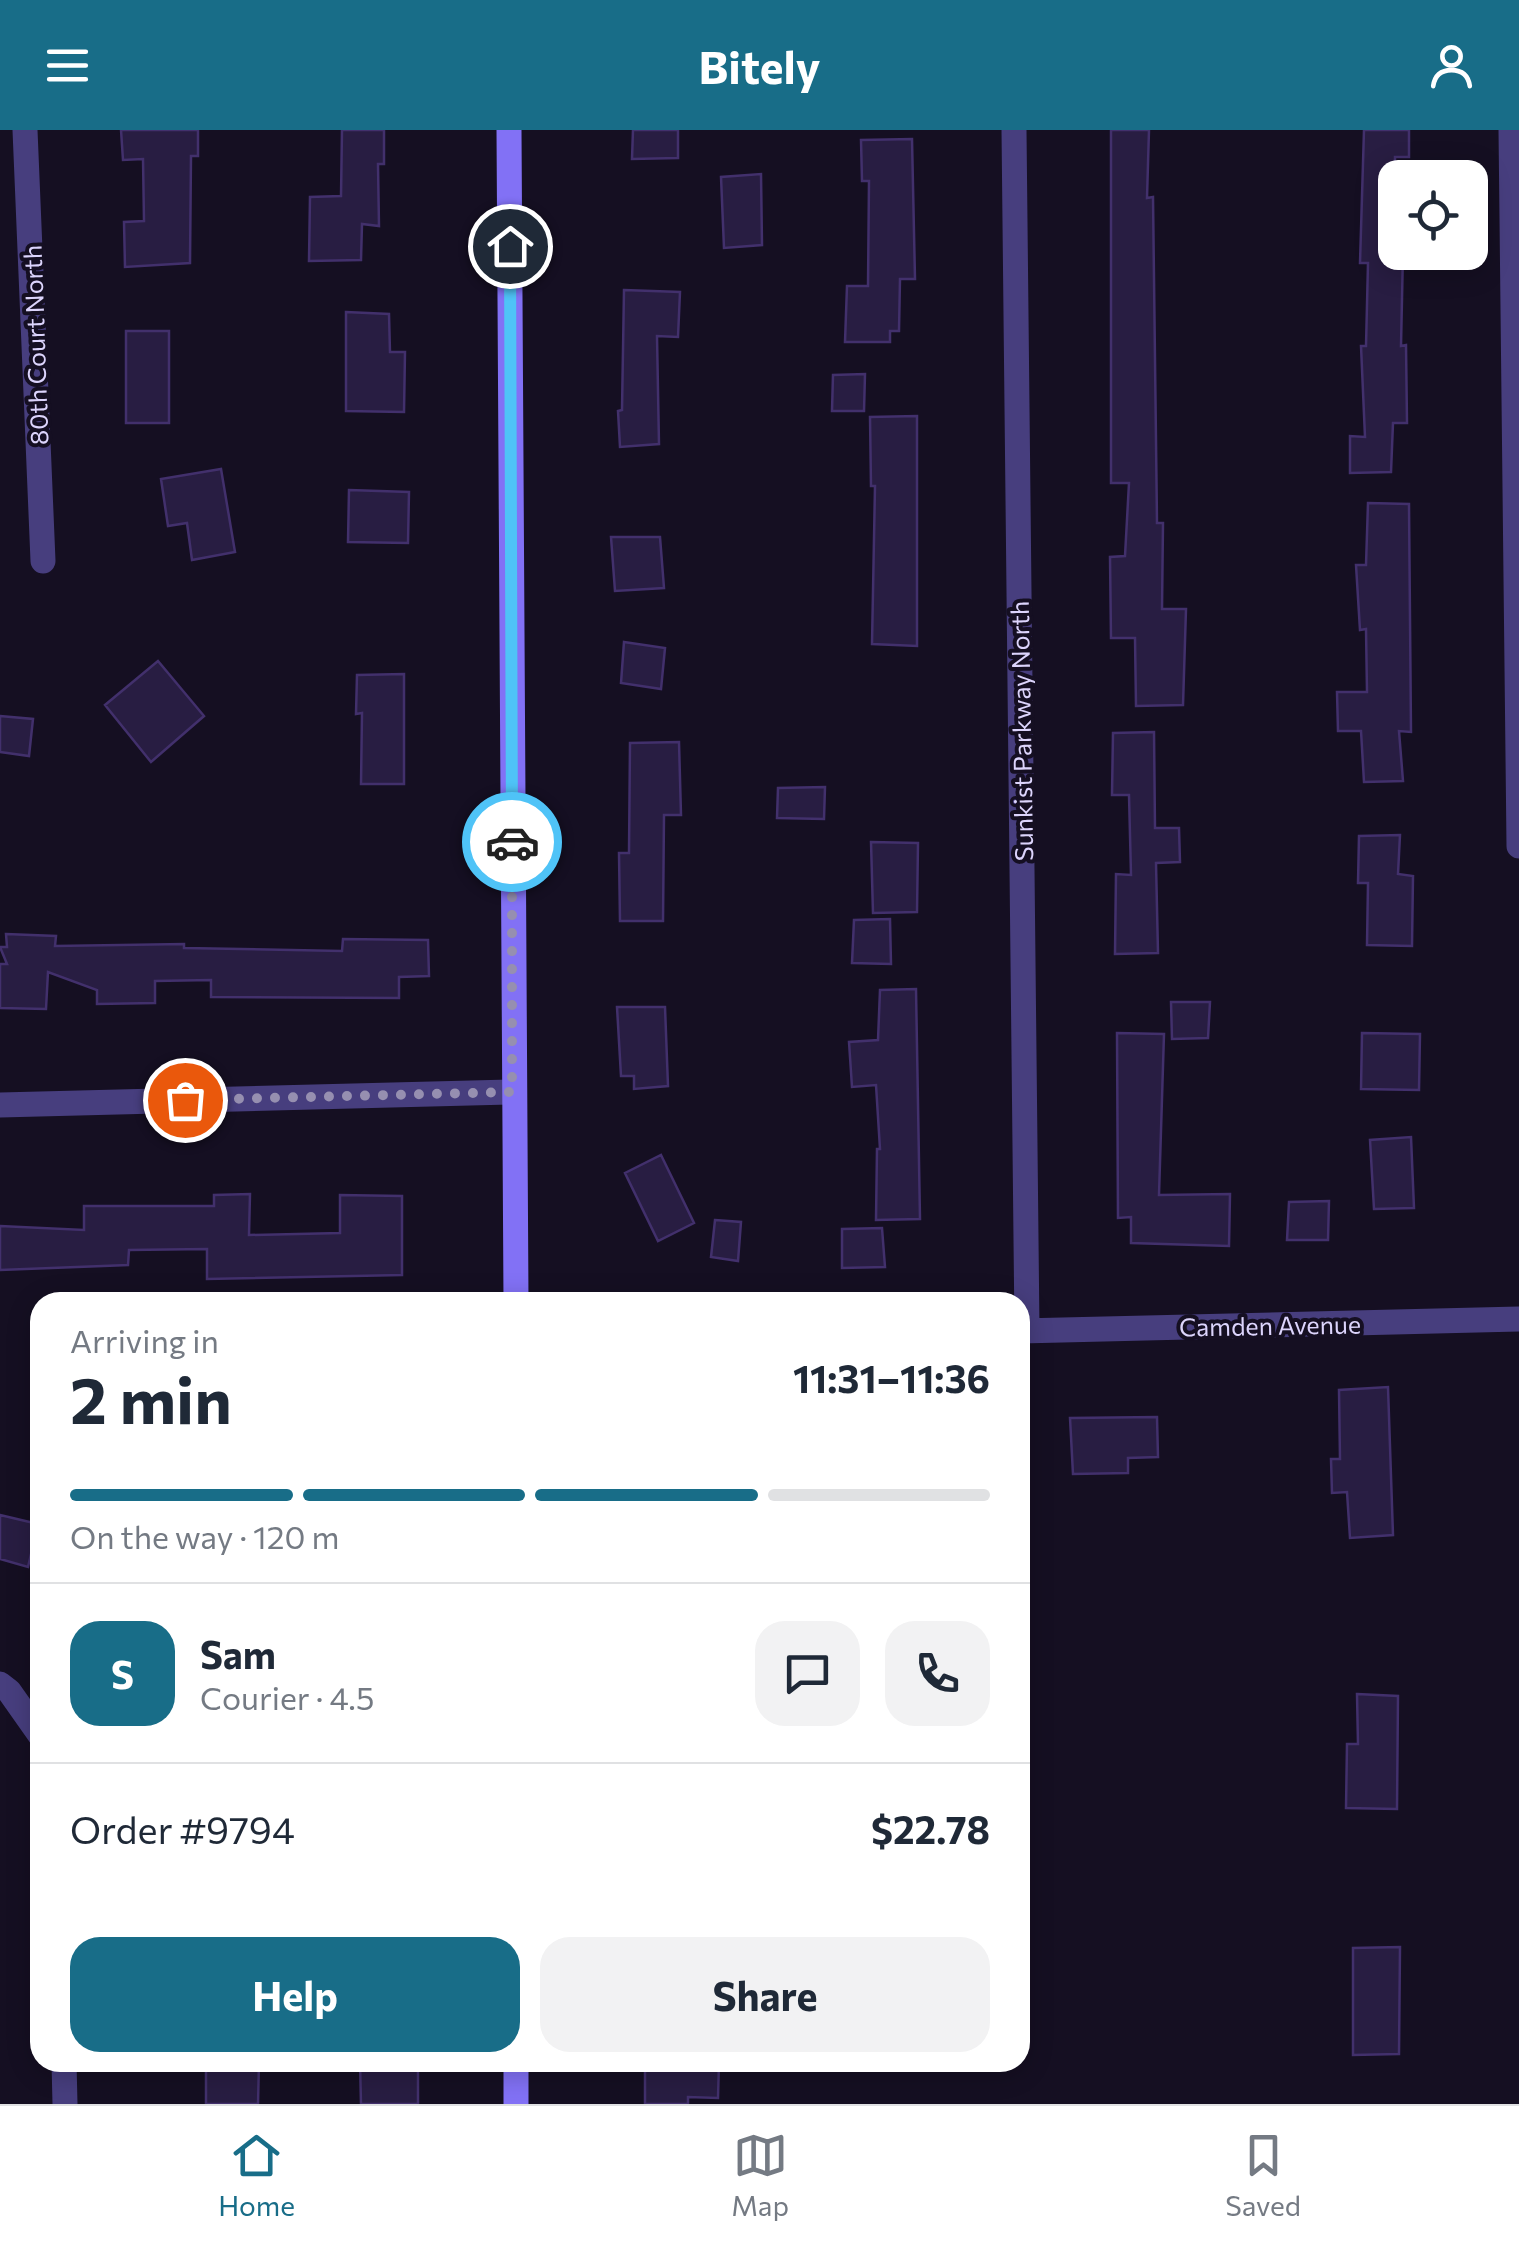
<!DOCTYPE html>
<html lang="en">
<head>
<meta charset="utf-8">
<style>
	body { margin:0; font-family:Commissioner,sans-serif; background:#f2f2f3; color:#1f2937; height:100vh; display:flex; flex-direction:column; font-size:38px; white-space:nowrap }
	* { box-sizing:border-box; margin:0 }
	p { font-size:32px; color:#747a83 }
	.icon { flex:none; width:55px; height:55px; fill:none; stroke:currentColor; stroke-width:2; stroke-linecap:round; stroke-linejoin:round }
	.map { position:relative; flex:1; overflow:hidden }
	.side { position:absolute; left:30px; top:1162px; width:1000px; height:780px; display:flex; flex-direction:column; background:#fff; border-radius:30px; box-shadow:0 5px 25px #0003 }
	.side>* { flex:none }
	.fabs { position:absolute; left:1378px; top:30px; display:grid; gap:20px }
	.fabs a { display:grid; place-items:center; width:110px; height:110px; border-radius:20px; background:#fff; box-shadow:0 5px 25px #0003; font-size:50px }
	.pin { position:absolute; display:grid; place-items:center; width:85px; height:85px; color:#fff; margin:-42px; border:5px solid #fff; border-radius:50%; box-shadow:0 2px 10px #0007 }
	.courier { position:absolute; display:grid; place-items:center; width:100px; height:100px; margin:-50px; border:8px solid #4fc3f7; border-radius:50%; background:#fff; color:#222; box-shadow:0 2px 12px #0007 }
	.overview em { font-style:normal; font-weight:700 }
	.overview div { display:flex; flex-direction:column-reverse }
	.overview { display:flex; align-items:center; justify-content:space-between; height:170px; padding:0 40px }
	h1 { font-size:65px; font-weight:700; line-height:75px }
	.bar { display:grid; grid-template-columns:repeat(4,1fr); gap:15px 10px; align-content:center; height:120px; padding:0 40px }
	.bar i { height:12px; border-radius:8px; background:#e0e1e3 }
	.bar .active { background:#186d88 }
	.bar p { grid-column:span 4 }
	.line { display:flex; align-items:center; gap:25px; padding:0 40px; border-top:2px solid #e0e1e3 }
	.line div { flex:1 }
	.round { display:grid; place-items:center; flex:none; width:105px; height:105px; border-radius:30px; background:#f2f2f3 }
	.button { display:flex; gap:20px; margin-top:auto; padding:20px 40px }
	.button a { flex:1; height:115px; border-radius:30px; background:#186d88; color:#fff; font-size:40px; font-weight:700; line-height:115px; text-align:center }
	.button a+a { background:#f2f2f3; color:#1f2937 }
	header { display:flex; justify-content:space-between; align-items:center; height:130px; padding:0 40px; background:#186d88; color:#fff; font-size:45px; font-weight:700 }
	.dock { display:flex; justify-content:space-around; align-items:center; height:140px; border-top:2px solid #e0e1e3; background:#fff; font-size:28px; color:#747a83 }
	.dock a { display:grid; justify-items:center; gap:5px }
	.dock .active { color:#186d88 }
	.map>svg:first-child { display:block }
	.building { fill:#281d42; stroke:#42306c; stroke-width:2.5 }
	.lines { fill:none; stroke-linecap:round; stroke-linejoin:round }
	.street { stroke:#473e7e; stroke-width:25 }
	.secondary { stroke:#8271f5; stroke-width:25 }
	.done { stroke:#968fb0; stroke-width:10; stroke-dasharray:0 18 }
	.route { stroke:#4fc3f7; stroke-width:12 }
	.labels { text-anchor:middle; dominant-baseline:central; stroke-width:8; stroke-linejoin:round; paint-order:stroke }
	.street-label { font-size:25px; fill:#dcd4fc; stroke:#150f22 }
</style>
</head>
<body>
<header><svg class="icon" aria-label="menu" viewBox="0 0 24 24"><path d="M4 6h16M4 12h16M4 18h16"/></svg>Bitely<svg class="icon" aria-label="person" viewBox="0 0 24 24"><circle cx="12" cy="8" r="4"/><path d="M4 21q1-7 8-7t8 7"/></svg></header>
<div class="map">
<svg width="1519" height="1974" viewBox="0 0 1519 1974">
	<rect width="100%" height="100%" fill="#150f22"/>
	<path class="building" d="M121,0H198V26H191L190,133L125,137L124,92L144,91L143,29L123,30Z
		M342,0H384V34H378L379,96L362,94L361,130L309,131L310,67L341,66Z
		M633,0H678V28L632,29Z
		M1111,0H1149L1147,68L1153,67L1157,393H1163L1162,479H1186L1183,575L1136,576L1135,508H1111L1110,427L1125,426L1129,353H1111Z
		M1364,0H1409V27H1395V122H1403L1401,216L1406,215L1407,293H1393L1391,342L1350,343V306L1365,307L1361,216H1366L1368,133H1360Z
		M912,9L915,149H900L899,201H890V212H845L847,156H868L869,51H862L861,10Z
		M761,44L762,115L724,118L721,47Z
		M624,160L680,162L678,207L657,206L659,314L620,317L618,281L622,280Z
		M346,182L389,184L390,222H405L404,282L346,281Z
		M126,201H169V293H126Z
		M865,244L864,281H832L833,245Z
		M917,286V516L872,514L875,356H871L870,287Z
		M221,339L235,422L192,430L187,393L168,396L161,349Z
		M349,360L409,362L408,413L348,412Z
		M1368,373L1409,374L1411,602L1399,601L1403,651L1364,652L1361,601H1338L1337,562H1367L1366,499L1360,500L1356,435H1366Z
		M611,407H660L664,458L615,461Z
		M624,512L665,518L661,559L621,553Z
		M158,531L204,586L151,632L105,575Z
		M404,544V654H361L362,583L356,584L357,545Z
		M0,586L33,589L29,626L0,622Z
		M1154,602L1155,698H1179L1180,732L1156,733L1158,823L1115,824L1116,744L1131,745L1129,665H1112L1113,603Z
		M679,612L681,685H664L663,791H620L619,723H629L630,613Z
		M825,657L824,689L777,688L778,658Z
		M1400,705L1398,744L1413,746L1412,816L1367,815L1368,753H1358L1359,706Z
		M871,712L918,713L917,782L873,783Z
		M890,789L891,834L852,833L854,790Z
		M6,804L56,806L55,816L184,814V818L342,821L343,809L428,810L429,846L399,847V868L211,867V850L155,851V873L97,874V860L48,842L46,879L0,878V834H7L0,817H7Z
		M916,859L920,1089L876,1090L877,1019H880L876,955L852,957L849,912L878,910L880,860Z
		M1171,872H1210L1208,908L1172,909Z
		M617,877H665L668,956L634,959V946H621Z
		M1117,903L1164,904L1159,1065L1230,1064L1229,1116L1131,1113V1087L1118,1088Z
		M1362,903L1420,904L1419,960L1361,959Z
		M1411,1007L1414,1078L1374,1079L1370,1010Z
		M661,1025L694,1093L658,1111L625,1043Z
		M250,1064L249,1105L340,1103V1065L402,1066V1145L207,1149V1119L129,1120L128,1135L0,1140V1096L84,1100V1076H214V1065Z
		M1329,1071L1328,1110H1287L1289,1072Z
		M715,1090L741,1092L738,1131L711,1127Z
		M882,1098L885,1137L842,1138V1099Z
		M1388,1257L1393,1405L1350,1408L1347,1362L1332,1363L1331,1329H1340L1339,1260Z
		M1157,1287L1158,1327L1128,1328V1343L1073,1344L1070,1288Z
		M0,1385L38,1394L28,1437L0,1429Z
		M1357,1564L1398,1566L1397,1679L1346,1678L1347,1614H1358Z
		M1400,1817L1399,1924L1353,1925V1818Z
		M206,1932H259L258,1974H206Z
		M360,1932H418V1974H361Z
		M645,1932H719L718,1968L688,1967V1974H645Z"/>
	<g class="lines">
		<path class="street" d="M25,0L43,431
			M1014,0L1027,1201
			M1511,0L1519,716
			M0,975L513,962
			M1020,1201L1519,1189
			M0,1554L9,1561L40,1605
			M64,1932L65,1974"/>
		<path class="secondary" d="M509,0L516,1172
			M516,1974V1932"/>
	</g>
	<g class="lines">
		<path class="done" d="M185,970L512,962V712"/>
		<path class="route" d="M510,116L512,712"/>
	</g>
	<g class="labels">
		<g class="street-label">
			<text transform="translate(35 215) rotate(-92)">80th Court North</text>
			<text transform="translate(1021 601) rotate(-91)">Sunkist Parkway North</text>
			<text transform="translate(1270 1195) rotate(-1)">Camden Avenue</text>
		</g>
	</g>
</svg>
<div class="fabs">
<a><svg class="icon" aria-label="locate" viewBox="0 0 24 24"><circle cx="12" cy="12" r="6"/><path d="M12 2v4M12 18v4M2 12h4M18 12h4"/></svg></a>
</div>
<div class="pin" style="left:185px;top:970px;background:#ea580c"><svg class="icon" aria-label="bag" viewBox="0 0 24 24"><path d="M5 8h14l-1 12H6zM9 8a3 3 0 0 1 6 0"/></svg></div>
<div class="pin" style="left:510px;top:116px;background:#1f2937"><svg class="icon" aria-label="home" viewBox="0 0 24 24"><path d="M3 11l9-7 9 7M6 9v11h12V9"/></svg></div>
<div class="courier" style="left:512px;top:712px"><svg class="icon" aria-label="car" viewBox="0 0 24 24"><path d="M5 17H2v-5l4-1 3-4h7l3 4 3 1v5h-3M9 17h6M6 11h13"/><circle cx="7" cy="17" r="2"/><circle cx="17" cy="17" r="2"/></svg></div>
<section class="side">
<div class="overview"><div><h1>2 min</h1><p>Arriving in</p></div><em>11:31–11:36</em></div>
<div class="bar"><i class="active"></i><i class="active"></i><i class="active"></i><i></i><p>On the way · 120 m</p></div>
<div class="line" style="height:180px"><b class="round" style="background:#186d88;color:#fff">S</b><div><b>Sam</b><p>Courier · 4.5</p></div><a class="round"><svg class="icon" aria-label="chat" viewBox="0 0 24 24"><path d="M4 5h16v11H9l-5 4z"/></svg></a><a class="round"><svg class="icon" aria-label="phone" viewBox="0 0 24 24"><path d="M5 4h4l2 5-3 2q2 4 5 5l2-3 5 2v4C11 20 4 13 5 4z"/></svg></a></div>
<div class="line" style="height:130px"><div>Order #9794</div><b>$22.78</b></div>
<div class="button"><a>Help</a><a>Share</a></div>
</section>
</div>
<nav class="dock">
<a class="active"><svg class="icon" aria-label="home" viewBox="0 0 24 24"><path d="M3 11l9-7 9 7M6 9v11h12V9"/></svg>Home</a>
<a><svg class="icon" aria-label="map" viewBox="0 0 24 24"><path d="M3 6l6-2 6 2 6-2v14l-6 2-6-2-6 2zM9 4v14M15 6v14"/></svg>Map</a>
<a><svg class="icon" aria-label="saved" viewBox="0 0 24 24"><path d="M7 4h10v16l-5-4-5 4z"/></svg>Saved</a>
</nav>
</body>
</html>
